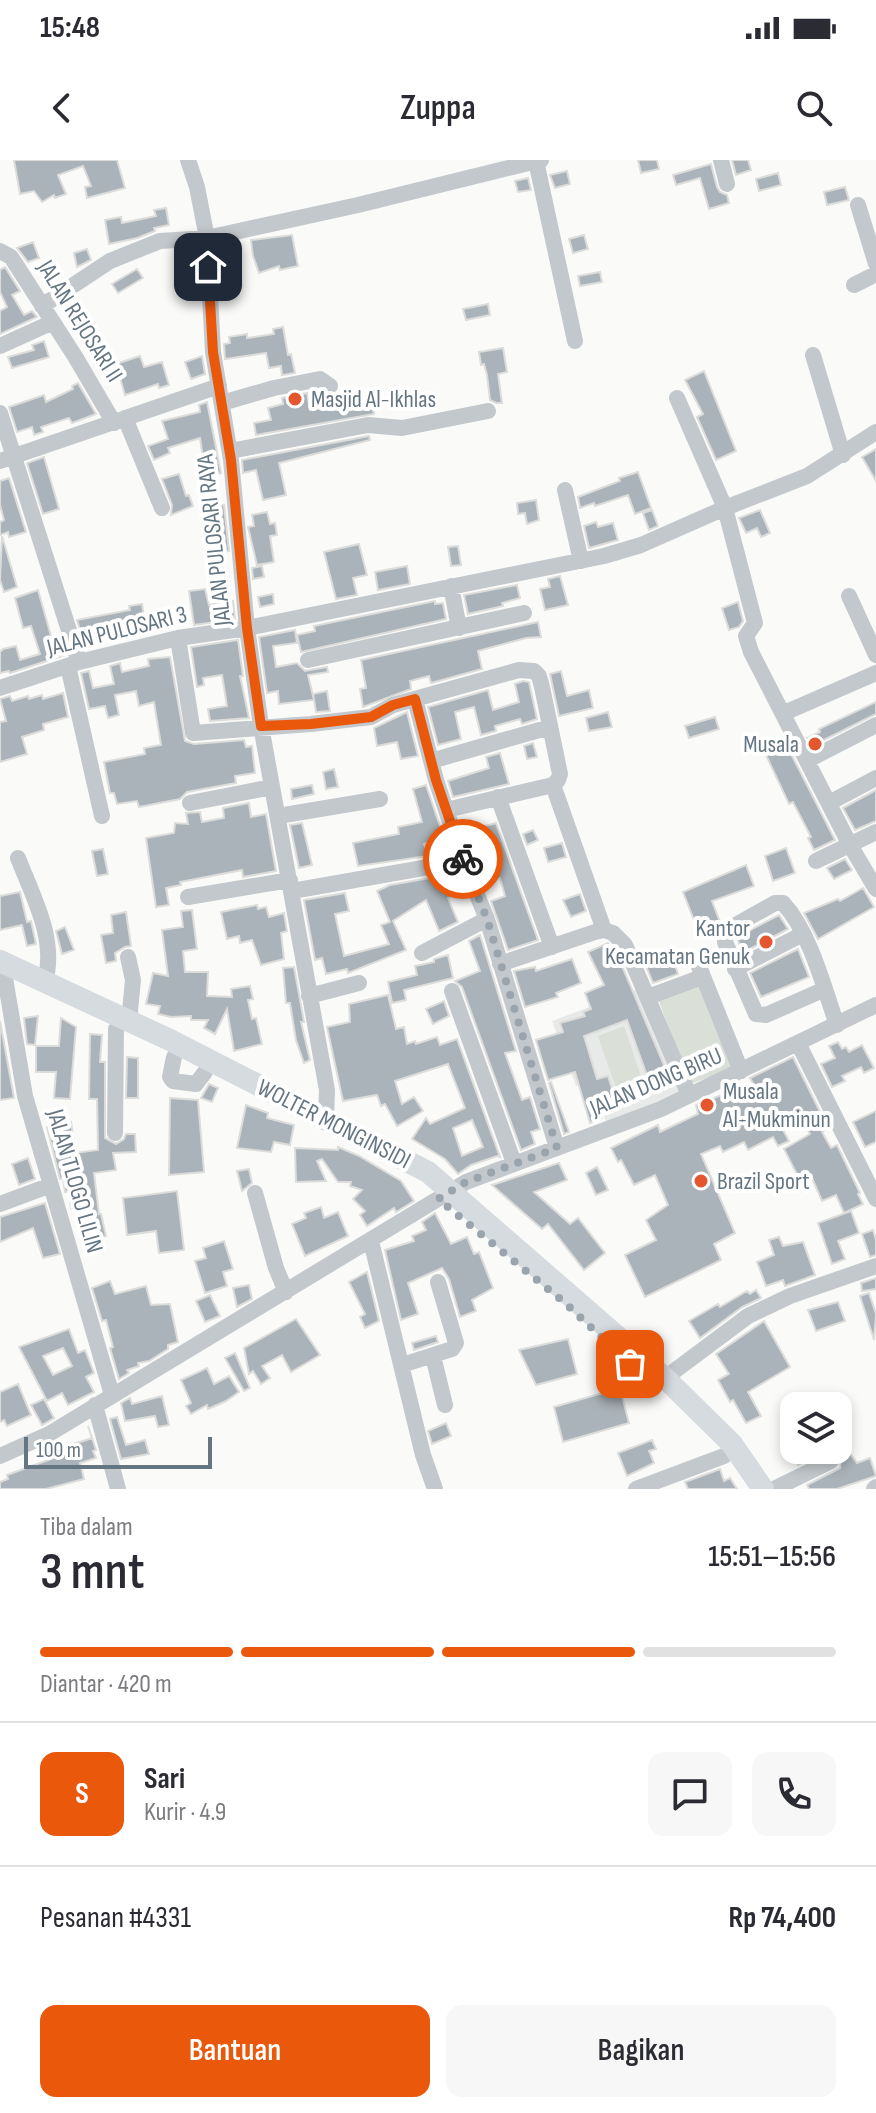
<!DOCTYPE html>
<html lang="id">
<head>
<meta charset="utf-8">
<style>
	body { margin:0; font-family:"Sofia Sans Condensed",sans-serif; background:#f7f7f7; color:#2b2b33; height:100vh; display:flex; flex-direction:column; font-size:30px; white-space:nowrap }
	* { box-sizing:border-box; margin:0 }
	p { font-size:26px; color:#7c7c81 }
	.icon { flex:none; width:44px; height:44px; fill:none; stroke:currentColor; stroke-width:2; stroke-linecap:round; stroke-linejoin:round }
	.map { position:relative; height:1329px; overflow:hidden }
	.sheet { display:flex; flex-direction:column; background:#fff; flex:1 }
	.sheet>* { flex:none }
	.fabs { position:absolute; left:780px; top:1232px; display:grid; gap:16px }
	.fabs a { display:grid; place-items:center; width:72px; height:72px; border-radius:16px; background:#fff; box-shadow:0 4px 12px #0003; font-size:40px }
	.scale { position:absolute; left:24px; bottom:20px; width:188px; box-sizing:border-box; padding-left:8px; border:4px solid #657683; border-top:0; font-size:22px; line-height:28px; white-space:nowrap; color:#657683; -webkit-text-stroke:6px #fff; paint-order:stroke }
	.pin { position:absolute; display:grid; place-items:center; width:68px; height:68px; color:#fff; margin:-34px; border-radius:16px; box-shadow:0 4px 12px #0006 }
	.courier { position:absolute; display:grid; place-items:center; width:80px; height:80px; margin:-40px; border:6px solid #ea580c; border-radius:50%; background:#fff; color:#222; box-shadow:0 2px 10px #0007 }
	.headline em { font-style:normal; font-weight:600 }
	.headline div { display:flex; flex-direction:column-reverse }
	.headline { display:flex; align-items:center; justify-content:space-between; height:136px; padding:0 40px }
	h1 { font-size:52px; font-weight:600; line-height:60px }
	.bar { display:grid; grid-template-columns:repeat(4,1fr); gap:12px 8px; align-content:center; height:96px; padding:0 40px }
	.bar i { height:10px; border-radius:6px; background:#e1e1e2 }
	.bar .on { background:#ea580c }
	.bar p { grid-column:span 4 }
	.line { display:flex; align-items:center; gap:20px; padding:0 40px; border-top:2px solid #e1e1e2 }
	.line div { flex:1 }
	.round { display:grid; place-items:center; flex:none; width:84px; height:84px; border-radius:16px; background:#f7f7f7 }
	.cta { display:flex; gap:16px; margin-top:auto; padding:16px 40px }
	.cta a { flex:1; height:92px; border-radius:16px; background:#ea580c; color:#fff; font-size:32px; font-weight:600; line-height:92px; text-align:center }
	.cta a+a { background:#f7f7f7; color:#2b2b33 }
	.status { display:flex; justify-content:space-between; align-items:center; height:56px; padding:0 40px; background:#fff; direction:ltr }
	.status svg { height:22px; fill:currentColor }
	header { display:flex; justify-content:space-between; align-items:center; height:104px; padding:0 40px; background:#fff; font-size:36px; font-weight:600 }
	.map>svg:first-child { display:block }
	.built { fill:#e8e9e9 }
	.green { fill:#dadfd7 }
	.building { fill:#aab3b9; stroke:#dcdcda; stroke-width:2; fill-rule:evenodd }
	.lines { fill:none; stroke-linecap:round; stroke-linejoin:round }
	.minor { stroke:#c3c8cc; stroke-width:16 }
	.major { stroke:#d6dbdf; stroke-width:22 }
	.done { stroke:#99a4ac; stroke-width:8; stroke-dasharray:0 14.4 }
	.route { stroke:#ea580c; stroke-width:10 }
	.poi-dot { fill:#e4572e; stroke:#fff; stroke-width:3 }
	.labels { text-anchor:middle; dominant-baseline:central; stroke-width:8; stroke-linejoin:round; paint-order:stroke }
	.street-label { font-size:24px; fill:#657683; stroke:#fff }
	.poi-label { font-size:24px; fill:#657683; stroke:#fff; text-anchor:start }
</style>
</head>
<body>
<div class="status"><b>15:48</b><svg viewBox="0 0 49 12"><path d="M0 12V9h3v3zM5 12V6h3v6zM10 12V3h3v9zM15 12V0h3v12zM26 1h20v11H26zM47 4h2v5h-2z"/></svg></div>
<header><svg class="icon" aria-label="back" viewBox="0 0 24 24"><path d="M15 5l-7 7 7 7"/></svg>Zuppa<svg class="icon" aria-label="search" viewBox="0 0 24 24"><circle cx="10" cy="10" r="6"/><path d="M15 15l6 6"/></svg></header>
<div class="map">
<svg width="876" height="1329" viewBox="0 0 876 1329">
	<rect width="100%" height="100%" fill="#fafaf8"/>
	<path class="built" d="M643,827L682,933L606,962L591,921L576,926L552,861Z"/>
	<path class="green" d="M701,822L734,908L690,924L658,839Z
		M624,866L646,931L620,940L598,876Z"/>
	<path class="building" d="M14,0H117L125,28L87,38L85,27L91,26L83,6L58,15L66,34L55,38L54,35L42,42L34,31L20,34Z
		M638,0H657L659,9L641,13Z
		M732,0H748L751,10L736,15Z
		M711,4L717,27L720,32L727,35L729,43L709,49L700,18L676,25L673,15Z
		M567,11L570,24L555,28L550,15Z
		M778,13L781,25L759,31L756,19Z
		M528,18L531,30L518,32L515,21Z
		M845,27L849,40L827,45L824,32Z
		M166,48L169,65L154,68L155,71L137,78L109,84L105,60L121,57L122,63L156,56L154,50Z
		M292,75L298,106L280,110L279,106L259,113L253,96L251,80Z
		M584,75L588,89L573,93L569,79Z
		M33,82L39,98L28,102L17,88Z
		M87,89L91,100L77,107L74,93Z
		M5,107L20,131L12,135L24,155L32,151L37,157L0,174V151L7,147L0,132V110Z
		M137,109L143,118L118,133L112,124Z
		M600,112L602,122L580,126L578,116Z
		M488,144L490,155L466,160L463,149Z
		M283,167L288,195L291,194L295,213L282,215L281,206L269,208L266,193L225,199L224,184L230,183L229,177L247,174V178L274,174L273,169Z
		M44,181L49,197L12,208L8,197L34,190L32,185Z
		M503,188L507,212L498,214L502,243H496L490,240L487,215L484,204L481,205L479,192Z
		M140,196L144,207L162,202L169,225L159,228L158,224L125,235L116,204Z
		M202,196L205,214L191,219L185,202Z
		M704,211L736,291L716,300L697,257L703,254L685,220Z
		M78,223L96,254L72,263L69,258L41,267L43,272L34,275L32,267L17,272L9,247L44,235L46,242L73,229L72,226Z
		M307,233L310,250L372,239L374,254L256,275L254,263L271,260L268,248L283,244L282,238Z
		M207,242L221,313L206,317L200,278L168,288L170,293L154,300L148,286L168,279L162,261L200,252L199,245Z
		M369,276L370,280L279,303L286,335L263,340L256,310L243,313L242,300Z
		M876,289V321L862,297Z
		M44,297L59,349L43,354L27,303Z
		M638,312L651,348L635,354L628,335L595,346L594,343L580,348L578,337L620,321L619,318Z
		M179,314L186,336L189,335L193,346L171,355L172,345L162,319Z
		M9,318L26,372L9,377L8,372L0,375V362L4,360L0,345V321Z
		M536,340L539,360L527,364L525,353L518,354L517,343Z
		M224,345L229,391L216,393L214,377L208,378L204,348Z
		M652,350L658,366L649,370L643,353Z
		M760,350L770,373L761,377L757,368L746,373L739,358Z
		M267,352L270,364L275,363L277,375L270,376L274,402L257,405L248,367L254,366L252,355Z
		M596,362L598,367L613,363L618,380L589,388L584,366Z
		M2,376L17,427L4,432L0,420Z
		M359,384L367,415L353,418L357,435L336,439L324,392Z
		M458,386L461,405L451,406L448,387Z
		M262,406L264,417L253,419L252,408Z
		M407,406L410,424L378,430L375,412Z
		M560,416L568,445L545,450L540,429L550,427L548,419Z
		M517,425L520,438L502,443L503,446L468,454L464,435Z
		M205,429L209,445L233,441L235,459L194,465L189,431Z
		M38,430L53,483L61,481L65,495L10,513L9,511L0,513V492L3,489L16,486L20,500L40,494L31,466L23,468L15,438Z
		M273,434L274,444L260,447L258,437Z
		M435,441V444L443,443L446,459L301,492L297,475L315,471L314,466Z
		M738,442L743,461L739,467L729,470L722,448Z
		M142,444L146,470L89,480L91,488L86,489L77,460L130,450L129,446Z
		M538,462L541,477L526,478L478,491L482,509L431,523L429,516L410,521L411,529L363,547L360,529L366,528L361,500Z
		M295,470L297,483L273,486L276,507L297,503L305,511L327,507L328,512L308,515L314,540L279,544L278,531L267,533L259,477Z
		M238,480L243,516H240L249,558L210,561L208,549L227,546L222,515L203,518L204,525L197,527L191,487Z
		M170,497L185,581L194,584L244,580L246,587L252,586L255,613L235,616L236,623L187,632L180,639L139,647L137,641L117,644L114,633H110L104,602L145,594L144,588L161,585L154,542L139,546L136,531L115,535L119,555L108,558L105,546L89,549L81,513L89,511L93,528L114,524L110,506L120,503L122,512L149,506L148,499Z
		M561,511L567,536L589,530L593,548L559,556L550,514Z
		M523,521L529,522L537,559L522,564L520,559L495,566L496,571L481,575L474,547L455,552L461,579L438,585L428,547L488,530L493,550L519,542L515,524Z
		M327,531L330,551L316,552L313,534Z
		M63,533L68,557L43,564L44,570L22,577L27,594L0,602V562L6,561L0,539L10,536L12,541L28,536L29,539L42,535L43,539Z
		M876,542V554L812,586L807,578L820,572L819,569Z
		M407,552L418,596L401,599L397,582L377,586L374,568Z
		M608,552L612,567L589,571L586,558Z
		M715,557L719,569L689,578L685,566Z
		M533,583L537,597L527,599L524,586Z
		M787,586L835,680L814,690L808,678L811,677L793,642L789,644L766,595Z
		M500,593L509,624L453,637L448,621L489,608L486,597Z
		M334,609L338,627L326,629L323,612Z
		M312,625L314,634L292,639L291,629Z
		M426,625L444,678L424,684L428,696L358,706L353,683L399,674L398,667L422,662L413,629Z
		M876,630V661L855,670L843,648Z
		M249,643L251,657L266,654L276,711L243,717L242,710L180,722L181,725L166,728L169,745L156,747L146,678L174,673L175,663L188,664L186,653L200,652L202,662L224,658L223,648Z
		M302,663L312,705L299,708L290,665Z
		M496,663L538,780L508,790L491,741L505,736L500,718L484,722L470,686L482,683L478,668Z
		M533,670L538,680L527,685L523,674Z
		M562,683L566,697L548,702L544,688Z
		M786,688L795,713L773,721L765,696Z
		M103,689L108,714L97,716L92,691Z
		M845,699L852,710L834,719L827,708Z
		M746,705L754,726L712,741L720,762L716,772L701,778L683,732Z
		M452,714L454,719L458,717L463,730L448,738L458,762L439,771L426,740L393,761L406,790L348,813L347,809L326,814L322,798L315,800L304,740L345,733L349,751L335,754L344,796L389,784L381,765L390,762L377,731L390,725Z
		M863,728L874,747L818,779L804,753L838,739L840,741Z
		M20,732L27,762L31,761L36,784L27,786L22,765L0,770V736Z
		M580,734L586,751L571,757L563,740Z
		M257,745L258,749L266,747L269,757L284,753L287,771L281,773L284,799L261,805L252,780L240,783L239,776L227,779L221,752Z
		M192,750L197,789L183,791L185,812H208L207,836L232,837L231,829L250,826L253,839L248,840L252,859L256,858L262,884L234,891L227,849L215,874L204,868L208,860H191V856L171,857L158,854L160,846L146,844L153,813L168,816L162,770L183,767L181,751Z
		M126,752L131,786L125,787L115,793L116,801L106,803L101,775L113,773L111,755Z
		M779,755L788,769L742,793L737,777Z
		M65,767L74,790L62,794L56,771Z
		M480,775L516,891L505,893L522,940L530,937L540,969L531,972L535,984L521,990L462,827L455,821L480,811L469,781Z
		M608,783L619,807L622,806L672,924L653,932L627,860L584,876L597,919L608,916L617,945L599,951L602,958L590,963L575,912L548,920L536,880L563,872L560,863L585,856L583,852L591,849L585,833L604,825L588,792Z
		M798,789L809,817L761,837L750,813Z
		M448,795L453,818L404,830L406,840L392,843L388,822L417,815L415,806L434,802V799Z
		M672,797L678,814L653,823L646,806Z
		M572,799L581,823L556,833L558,837L525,847L514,811L535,807L536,811Z
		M294,807L304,862H301L310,900L304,903L296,880L290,843H286L283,808Z
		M388,835L396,869L404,867L407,884L415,881L416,884L437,877L440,885L457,879L500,997L497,996L471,1005L458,1014L445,999L412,979L426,958L430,964L465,948L448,904L395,921L402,944L414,937L423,951L397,966L385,944L381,946L377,935L343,941L327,867L350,862L349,844ZM472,960L483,987L462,996L453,968Z
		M444,841L449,856L433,864L426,849Z
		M38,856L35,885L27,884L24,858Z
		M61,858L76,867L70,939L54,938L56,912H36V886H59Z
		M0,861L14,938L0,940Z
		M90,874L102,875L100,902H105V978L116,984L124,979L126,974H135L136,992L113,993L116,1010L94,1013L99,1054H101L106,1076L95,1079L88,1047L71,1049L69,1031L65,1032L63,1018L60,1019L47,967L71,962L76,993L98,990L97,939H89Z
		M838,882L842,889L846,887L849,892L862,885L874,908L864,913L861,907L842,916L845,921L832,927L821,904L835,898L829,886Z
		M127,897L138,898V938H126Z
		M793,897L828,968L822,972L831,988L837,985L860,1033L858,1034L863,1044L844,1053L836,1035L822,1041L812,1018L802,1024L784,989L810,974L801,958L782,968L789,981L778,986L773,977L748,990L744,982L723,992L720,986L701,994L735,1073L714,1084L721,1100L645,1137L625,1095L656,1080L646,1060L668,1045L655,1015L634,1025L621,1000L618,1002L611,988L658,965L660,972L698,954L696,945L729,932L731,937L754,925L750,918Z
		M551,922L569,972L564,974L549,923Z
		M209,924L218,928L212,942L201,938Z
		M170,938L198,940L204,1012L169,1015Z
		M246,945L268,953L267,958L294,965L290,985L274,982L271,992L237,988Z
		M876,951V982L865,987L853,962Z
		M338,987L359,996L401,1021L414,1041L396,1052L394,1048L367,1066L360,1055L365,1051L353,1039L362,1030L350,1026L351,1022H338L322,999L317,1001L326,1021L296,1022L295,988L338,990Z
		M28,998L35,1019L19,1025L12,1004Z
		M559,1003L567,1020L534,1032L570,1064L578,1058L605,1093L584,1110L548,1064L542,1069L492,1025Z
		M597,1007L608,1030L596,1035L586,1013Z
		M249,1009L252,1023L242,1031L237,1011Z
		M177,1031L184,1090L159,1093L156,1071L127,1075L123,1038Z
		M45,1043L60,1094L43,1098L33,1068L0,1082V1057Z
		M321,1047L324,1058L338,1052L348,1076L305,1096L292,1064L306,1058L304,1053Z
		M851,1051L859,1073L838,1081L845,1099L832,1104L818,1063Z
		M435,1053L451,1084L467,1077L474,1094L479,1092L493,1128L472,1140L476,1151L460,1157L449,1119L442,1108L408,1123L418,1154L401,1160L385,1090L414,1081L412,1076L426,1070L422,1062Z
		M873,1070L876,1080V1095L870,1097L862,1074Z
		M779,1077L783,1086L803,1082L815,1115L785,1126L783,1120L766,1126L757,1102L774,1095L769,1080Z
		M224,1081L233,1109L223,1112L227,1126L205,1133L195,1101L206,1098L203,1088Z
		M367,1112L379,1161L365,1168L360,1157L365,1154L349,1122Z
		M876,1118V1129L862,1131L861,1123Z
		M110,1121L115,1134L146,1126L151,1145L170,1144L178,1182L168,1185V1189L149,1201L138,1203L139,1206L127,1210L129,1213L119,1219L110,1188L113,1187L106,1160L102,1161L92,1128Z
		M249,1125L252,1139L237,1147L233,1128Z
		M756,1130L761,1138L742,1147L700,1178L689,1161L718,1144L720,1147L747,1131L750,1134Z
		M869,1133L876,1154L874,1180L860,1136Z
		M210,1135L220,1156L205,1162L196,1141Z
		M838,1142L845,1161L816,1171L808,1150Z
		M296,1159L320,1195L291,1212L282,1195L262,1206L270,1218L261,1224L253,1211L249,1214L244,1188Z
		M764,1161L790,1207L748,1232L761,1256L746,1263L733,1240L730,1242L718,1220L729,1214L716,1194Z
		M69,1169L78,1193L85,1190L94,1213L86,1217L94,1232L68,1245L62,1233L47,1241L19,1187ZM63,1188L72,1206L53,1215L43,1196Z
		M436,1176L438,1182L414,1190L412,1183Z
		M568,1179L577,1214L536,1225L519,1190Z
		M235,1193L250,1228L244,1231L225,1198Z
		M207,1208L214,1224L229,1216L239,1232L226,1241L208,1249L207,1245L191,1254L186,1246L191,1243L181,1220Z
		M18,1224L31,1255L7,1266L4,1260L0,1262V1232Z
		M620,1228L629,1263L563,1282L554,1247Z
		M162,1236L169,1265L158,1267L155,1256L125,1261L121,1243L130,1238L132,1244Z
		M44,1239L54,1258L42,1265L31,1245Z
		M117,1257L126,1285L145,1280L149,1294L121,1299L110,1259Z
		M446,1263L451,1276L432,1284L428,1271Z
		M88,1266L96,1290L93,1291L96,1298L80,1303L84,1319L46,1329H0V1322L8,1319L7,1315L76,1290L74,1284L92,1278Z
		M838,1277L857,1303L870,1298L876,1316L837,1329H809L807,1325L840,1308L841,1297L831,1290L798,1305L792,1290H838Z
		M652,1280L656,1289L649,1291L654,1303L627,1316L618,1293Z
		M720,1309L724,1321L730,1318L737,1329H688L685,1322Z"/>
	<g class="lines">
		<path class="minor" d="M188,0L197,27L207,78L213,192L231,300L247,468L261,566L327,930L326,959
			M721,0L727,24
			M536,1L575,181
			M858,45L876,104
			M0,91L11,97L76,198L114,263
			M854,125L876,114
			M42,146L110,101L160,81L207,78L358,45L541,0
			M0,186L53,162
			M813,195L843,295
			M677,238L725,348L755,463L746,476L751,492L850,685L876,729
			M222,243L274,228L320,219L330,226
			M0,253L79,502
			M125,258L162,348
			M230,291L368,265L402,268L488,251
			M0,301L219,226
			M565,330L581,401
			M451,426L459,468
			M849,436L876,495
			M178,478L193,573L311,564L371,557L393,545L519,510L534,511L539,516L542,527L560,614L558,620L553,625L604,770
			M308,500L524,453
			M68,506L102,656
			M0,528L79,502L178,478L247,468L604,396L641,385L725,348L807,316L876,272
			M415,539L436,620L463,701L487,759L557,988
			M784,553L876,513
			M808,600L876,565
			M431,601L550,567
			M498,637L552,787
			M190,643L272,627
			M829,643L876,618
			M446,650L553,625
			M278,656L380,639
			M18,698C33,737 57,779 45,822
			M816,701L876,672
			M292,731L463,701
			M188,737L290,720
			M422,793L487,759
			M128,797L133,820L129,861
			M500,804L595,772L604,770L613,773L625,785L689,935
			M698,804L741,911
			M735,809L803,774
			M5,818L25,936L112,1235
			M825,829L766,855L756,854L725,782L727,770L775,743H783C810,772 824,828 837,865
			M452,831L514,1003
			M309,836L359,823
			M648,837L702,817
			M798,883L876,1039
			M174,897L170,917L173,921L196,924L205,912
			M115,973L116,869
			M255,1033L276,1108L286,1132
			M0,1044L51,1025
			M371,1081L423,1295L435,1329
			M433,1196L445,1245
			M402,1205L452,1189L456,1183L438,1122
			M665,1218L748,1156L790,1136L876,1106
			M95,1245L118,1329
			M0,1296L49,1274L466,1022L661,949L876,845
			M636,1329L724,1296
			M774,1329L831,1301
			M874,1329L876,1327"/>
		<path class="major" d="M0,801L170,880L428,1012L665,1218L732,1284L763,1329"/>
	</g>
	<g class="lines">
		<path class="done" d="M463,699L487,759L557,988L466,1022L438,1039L564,1142L630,1204"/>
		<path class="route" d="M208,107L213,192L231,300L247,468L261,566L311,564L371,557L393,545L415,539L436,620L463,699"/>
	</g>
	<g class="poi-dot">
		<circle cx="295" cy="239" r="8"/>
		<circle cx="815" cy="584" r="8"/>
		<circle cx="766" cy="782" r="8"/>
		<circle cx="707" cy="945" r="8"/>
		<circle cx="701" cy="1021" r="8"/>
	</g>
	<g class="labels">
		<g class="street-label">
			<text transform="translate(80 161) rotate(58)">JALAN REJOSARI II</text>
			<text transform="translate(214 380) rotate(-96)">JALAN PULOSARI RAYA</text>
			<text transform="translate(117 471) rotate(-14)">JALAN PULOSARI 3</text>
			<text transform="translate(656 922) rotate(-23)">JALAN DONG BIRU</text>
			<text transform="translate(334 964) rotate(27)">WOLTER MONGINSIDI</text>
			<text transform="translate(75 1021) rotate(74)">JALAN TLOGO LILIN</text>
		</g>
		<g class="poi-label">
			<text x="311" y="239">Masjid Al-Ikhlas</text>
			<text x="799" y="584" text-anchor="end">Musala</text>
			<text x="750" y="768" text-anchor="end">Kantor<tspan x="750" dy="28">Kecamatan Genuk</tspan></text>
			<text x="723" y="931">Musala<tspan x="723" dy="28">Al-Mukminun</tspan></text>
			<text x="717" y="1021">Brazil Sport</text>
		</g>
	</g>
</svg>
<div class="fabs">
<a><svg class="icon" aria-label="layers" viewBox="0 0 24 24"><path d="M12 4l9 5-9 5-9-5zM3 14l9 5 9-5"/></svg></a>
</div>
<div class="scale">100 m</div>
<div class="pin" style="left:630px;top:1204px;background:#ea580c"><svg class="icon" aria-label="bag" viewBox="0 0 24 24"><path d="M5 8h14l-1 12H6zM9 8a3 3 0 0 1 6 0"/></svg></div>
<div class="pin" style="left:208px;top:107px;background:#1f2937"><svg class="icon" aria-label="home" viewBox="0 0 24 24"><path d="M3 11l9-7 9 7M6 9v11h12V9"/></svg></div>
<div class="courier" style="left:463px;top:699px"><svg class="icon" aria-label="bike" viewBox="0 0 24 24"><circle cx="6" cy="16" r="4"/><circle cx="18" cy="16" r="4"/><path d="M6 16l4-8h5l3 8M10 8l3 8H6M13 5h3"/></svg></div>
</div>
<section class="sheet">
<div class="headline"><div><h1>3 mnt</h1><p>Tiba dalam</p></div><em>15:51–15:56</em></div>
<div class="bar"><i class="on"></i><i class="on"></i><i class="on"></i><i></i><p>Diantar · 420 m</p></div>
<div class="line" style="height:144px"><b class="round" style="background:#ea580c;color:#fff">S</b><div><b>Sari</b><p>Kurir · 4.9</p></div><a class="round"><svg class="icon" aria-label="chat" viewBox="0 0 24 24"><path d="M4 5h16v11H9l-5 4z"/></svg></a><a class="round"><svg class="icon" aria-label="phone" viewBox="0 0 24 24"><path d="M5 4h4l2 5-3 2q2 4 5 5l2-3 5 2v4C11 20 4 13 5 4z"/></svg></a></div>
<div class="line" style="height:104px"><div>Pesanan #4331</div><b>Rp 74,400</b></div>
<div class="cta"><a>Bantuan</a><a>Bagikan</a></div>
</section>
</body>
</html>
